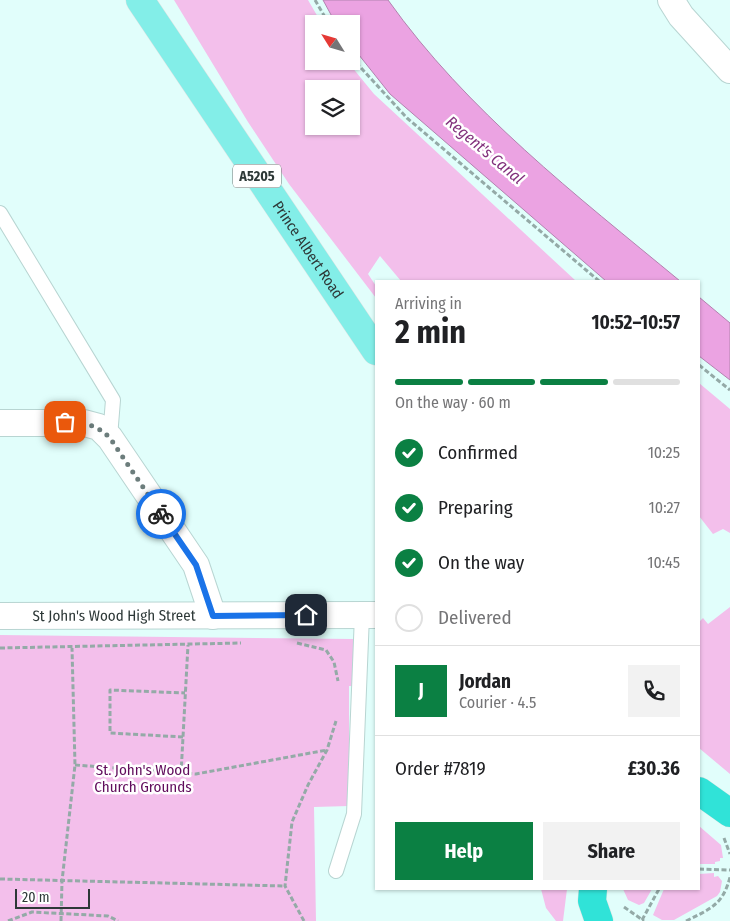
<!DOCTYPE html>
<html lang="en">
<head>
<meta charset="utf-8">
<style>
	body { margin:0; font-family:"Fira Sans Condensed",sans-serif; background:#f2f2f2; color:#202124; height:100vh; display:flex; flex-direction:column; font-size:19px; white-space:nowrap }
	* { box-sizing:border-box; margin:0 }
	p { font-size:16px; color:#757577 }
	.icon { flex:none; width:28px; height:28px; fill:none; stroke:currentColor; stroke-width:2; stroke-linecap:round; stroke-linejoin:round }
	.map { position:relative; flex:1; overflow:hidden }
	.side { position:absolute; left:375px; top:280px; width:325px; height:610px; display:flex; flex-direction:column; background:#fff; border-radius:0px; box-shadow:0 1px 4px #0004 }
	.side>* { flex:none }
	.needle { width:32px; rotate:307deg }
	.tools { position:absolute; left:305px; top:15px; display:grid; gap:10px }
	.tools a { display:grid; place-items:center; width:55px; height:55px; border-radius:0px; background:#fff; box-shadow:0 1px 4px #0004; font-size:25px }
	.scale { position:absolute; left:15px; bottom:12px; width:75px; box-sizing:border-box; padding-left:5px; border:2px solid #2d3837; border-top:0; font-size:14px; line-height:18px; white-space:nowrap; color:#2d3837; -webkit-text-stroke:4px #fff; paint-order:stroke }
	.pin { position:absolute; display:grid; place-items:center; width:42px; height:42px; color:#fff; margin:-21px; border-radius:10px; box-shadow:0 2px 8px #0006 }
	.courier { position:absolute; display:grid; place-items:center; width:50px; height:50px; margin:-25px; border:4px solid #1a73e8; border-radius:50%; background:#fff; color:#222; box-shadow:0 1px 6px #0007 }
	.overview em { font-style:normal; font-weight:700 }
	.overview div { display:flex; flex-direction:column-reverse }
	.overview { display:flex; align-items:center; justify-content:space-between; height:85px; padding:0 20px }
	h1 { font-size:32px; font-weight:700; line-height:38px }
	.bar { display:grid; grid-template-columns:repeat(4,1fr); gap:8px 5px; align-content:center; height:60px; padding:0 20px }
	.bar i { height:6px; border-radius:4px; background:#e0e0e0 }
	.bar .current { background:#0b8043 }
	.bar p { grid-column:span 4 }
	.line { display:flex; align-items:center; gap:12px; padding:0 20px; border-top:1px solid #e0e0e0 }
	.line div { flex:1 }
	.round { display:grid; place-items:center; flex:none; width:52px; height:52px; border-radius:0px; background:#f2f2f2 }
	ol { padding:0 20px; list-style:none }
	li { display:flex; align-items:center; gap:15px; height:55px }
	li p { margin-inline-start:auto }
	li .icon { padding:5px; border-radius:50%; background:#0b8043; color:#fff; stroke-width:4 }
	li:last-child { color:#757577 }
	li i { width:28px; height:28px; border:2px solid #e0e0e0; border-radius:50% }
	.button { display:flex; gap:10px; margin-top:auto; padding:10px 20px }
	.button a { flex:1; height:58px; border-radius:0px; background:#0b8043; color:#fff; font-size:20px; font-weight:700; line-height:58px; text-align:center }
	.button a+a { background:#f2f2f2; color:#202124 }
	.map>svg:first-child { display:block }
	.green { fill:#f3bfeb; fill-rule:evenodd }
	.water { fill:#eba3e2; stroke:#b283af }
	.lines { fill:none; stroke-linecap:round; stroke-linejoin:round }
	.lane-casing { stroke:#b8d5d2; stroke-width:16 }
	.street-casing { stroke:#b8d5d2; stroke-width:28 }
	.primary-casing { stroke:#e2e3e3; stroke-width:29 }
	.highway-casing { stroke:#e2e3e3; stroke-width:29 }
	.path { stroke:#94aaa7; stroke-width:3; stroke-dasharray:5 2.5; stroke-linecap:butt }
	.lane { stroke:#fff; stroke-width:14 }
	.street { stroke:#fff; stroke-width:26 }
	.primary { stroke:#83eee8; stroke-width:28 }
	.highway { stroke:#30e3d8; stroke-width:28 }
	.done { stroke:#6c7d7c; stroke-width:5; stroke-dasharray:0 9 }
	.route { stroke:#1a73e8; stroke-width:6 }
	.labels { text-anchor:middle; dominant-baseline:central; stroke-width:5; stroke-linejoin:round; paint-order:stroke }
	.shield { fill:#fff; stroke:#6c7473; stroke-width:1 }
	.shield-label { font-size:14px; font-weight:bold; fill:#2d3837 }
	.street-label { font-size:15px; fill:#2d3837; stroke:#fff }
	.park-label { font-size:15px; fill:#610c5c; stroke:#fff }
	.water-label { font-size:16px; font-style:italic; fill:#82317c; stroke:#fff }
</style>
</head>
<body>
<div class="map">
<svg width="730" height="921" viewBox="0 0 730 921">
	<rect width="100%" height="100%" fill="#e1fefb"/>
	<path class="green" d="M174,0H308L322,24H314V61H347L374,94L576,281H401L380,256L368,274L376,286V298L289,184L248,122ZM314,89H351V126H314Z
		M699,383L730,409V533L723,529L713,534L699,516Z
		M730,607V774L699,748V622L703,618L708,624Z
		M0,635L353,639V686H349V806L314,807L316,921H0Z
		M699,826L721,845L723,858H720V861L715,862V864H699Z
		M714,873V877L718,876L722,881L720,892L717,896L674,920H662L653,915L664,889H699V874Z
		M541,889H567L563,921H556L546,908Z
		M623,889H652L644,903L639,905L628,900Z"/>
	<path class="water" d="M323,0H388C467,111 576,195 680,281H606L390,94L351,45V24H336Z
		M699,297L730,323V380L699,356Z"/>
	<g class="lines">
		<g class="lane-casing">
			<path id="lane" d="M0,213L113,400L110,437
				M336,871L354,814L362,615"/>
		</g>
		<g class="street-casing">
			<g id="street">
				<path d="M671,0L681,16L730,70"/>
				<path d="M0,423H84L99,427L110,438L196,565L213,616"/>
				<path id="s1" d="M0,616L376,615"/>
			</g>
		</g>
		<g class="primary-casing">
			<g id="primary">
				<path id="s2" d="M140,0L376,351"/>
			</g>
		</g>
		<g class="highway-casing">
			<path id="highway" d="M699,791L730,813
				M593,889L592,901L599,921"/>
		</g>
		<path class="path" d="M315,0L329,24
			M351,57L407,118L599,281
			M699,365L730,390
			M297,643L326,650L334,662L338,681
			M0,648L241,643
			M183,737L110,733V690L185,693
			M75,765L196,774L327,750
			M181,774L188,645
			M724,838L730,854
			M699,869L730,870
			M0,879L285,886
			M624,907L644,921
			M642,920L659,889
			M8,921L32,912L108,916L118,921
			M61,921L62,881L75,765L72,648
			M304,921L285,886L292,822L308,785L327,750L336,721
			M686,921C710,909 723,905 730,877"/>
		<use href="#lane" class="lane"/>
		<use href="#street" class="street"/>
		<use href="#primary" class="primary"/>
		<use href="#highway" class="highway"/>
	</g>
	<g class="lines">
		<path class="done" d="M65,422C84,423 96,424 110,438L161,514"/>
		<path class="route" d="M161,514L196,565L213,616L306,615"/>
	</g>
	<g class="labels">
		<rect class="shield" x="233" y="164.5" width="48" height="23" rx="4"/>
		<g class="shield-label">
			<text x="257" y="176">A5205</text>
		</g>
		<g class="street-label">
			<text stroke="none"><textPath href="#s2" startOffset="301">Prince Albert Road</textPath></text>
			<text stroke="none"><textPath href="#s1" startOffset="114">St John's Wood High Street</textPath></text>
		</g>
		<g class="park-label">
			<text x="143" y="770">St. John's Wood<tspan x="143" dy="17">Church Grounds</tspan></text>
		</g>
		<g class="water-label">
			<text transform="translate(485 150) rotate(40)">Regent's Canal</text>
		</g>
	</g>
</svg>
<div class="tools">
<a><svg class="needle" viewBox="-14 -14 28 28"><path d="M0-13l5 13h-10z" fill="#e53935"/><path d="M0 13l5-13h-10z" fill="#757577"/></svg></a>
<a><svg class="icon" aria-label="layers" viewBox="0 0 24 24"><path d="M12 4l9 5-9 5-9-5zM3 14l9 5 9-5"/></svg></a>
</div>
<div class="scale">20 m</div>
<div class="pin" style="left:65px;top:422px;background:#ea580c"><svg class="icon" aria-label="bag" viewBox="0 0 24 24"><path d="M5 8h14l-1 12H6zM9 8a3 3 0 0 1 6 0"/></svg></div>
<div class="pin" style="left:306px;top:615px;background:#1f2937"><svg class="icon" aria-label="home" viewBox="0 0 24 24"><path d="M3 11l9-7 9 7M6 9v11h12V9"/></svg></div>
<div class="courier" style="left:161px;top:514px"><svg class="icon" aria-label="bike" viewBox="0 0 24 24"><circle cx="6" cy="16" r="4"/><circle cx="18" cy="16" r="4"/><path d="M6 16l4-8h5l3 8M10 8l3 8H6M13 5h3"/></svg></div>
<section class="side">
<div class="overview"><div><h1>2 min</h1><p>Arriving in</p></div><em>10:52–10:57</em></div>
<div class="bar"><i class="current"></i><i class="current"></i><i class="current"></i><i></i><p>On the way · 60 m</p></div>
<ol>
<li><svg class="icon" aria-label="check" viewBox="0 0 24 24"><path d="M5 12l5 5 9-10"/></svg>Confirmed<p>10:25</p></li>
<li><svg class="icon" aria-label="check" viewBox="0 0 24 24"><path d="M5 12l5 5 9-10"/></svg>Preparing<p>10:27</p></li>
<li><svg class="icon" aria-label="check" viewBox="0 0 24 24"><path d="M5 12l5 5 9-10"/></svg>On the way<p>10:45</p></li>
<li><i></i>Delivered</li>
</ol>
<div class="line" style="height:90px"><b class="round" style="background:#0b8043;color:#fff">J</b><div><b>Jordan</b><p>Courier · 4.5</p></div><a class="round"><svg class="icon" aria-label="phone" viewBox="0 0 24 24"><path d="M5 4h4l2 5-3 2q2 4 5 5l2-3 5 2v4C11 20 4 13 5 4z"/></svg></a></div>
<div class="line" style="height:65px"><div>Order #7819</div><b>£30.36</b></div>
<div class="button"><a>Help</a><a>Share</a></div>
</section>
</div>
</body>
</html>
